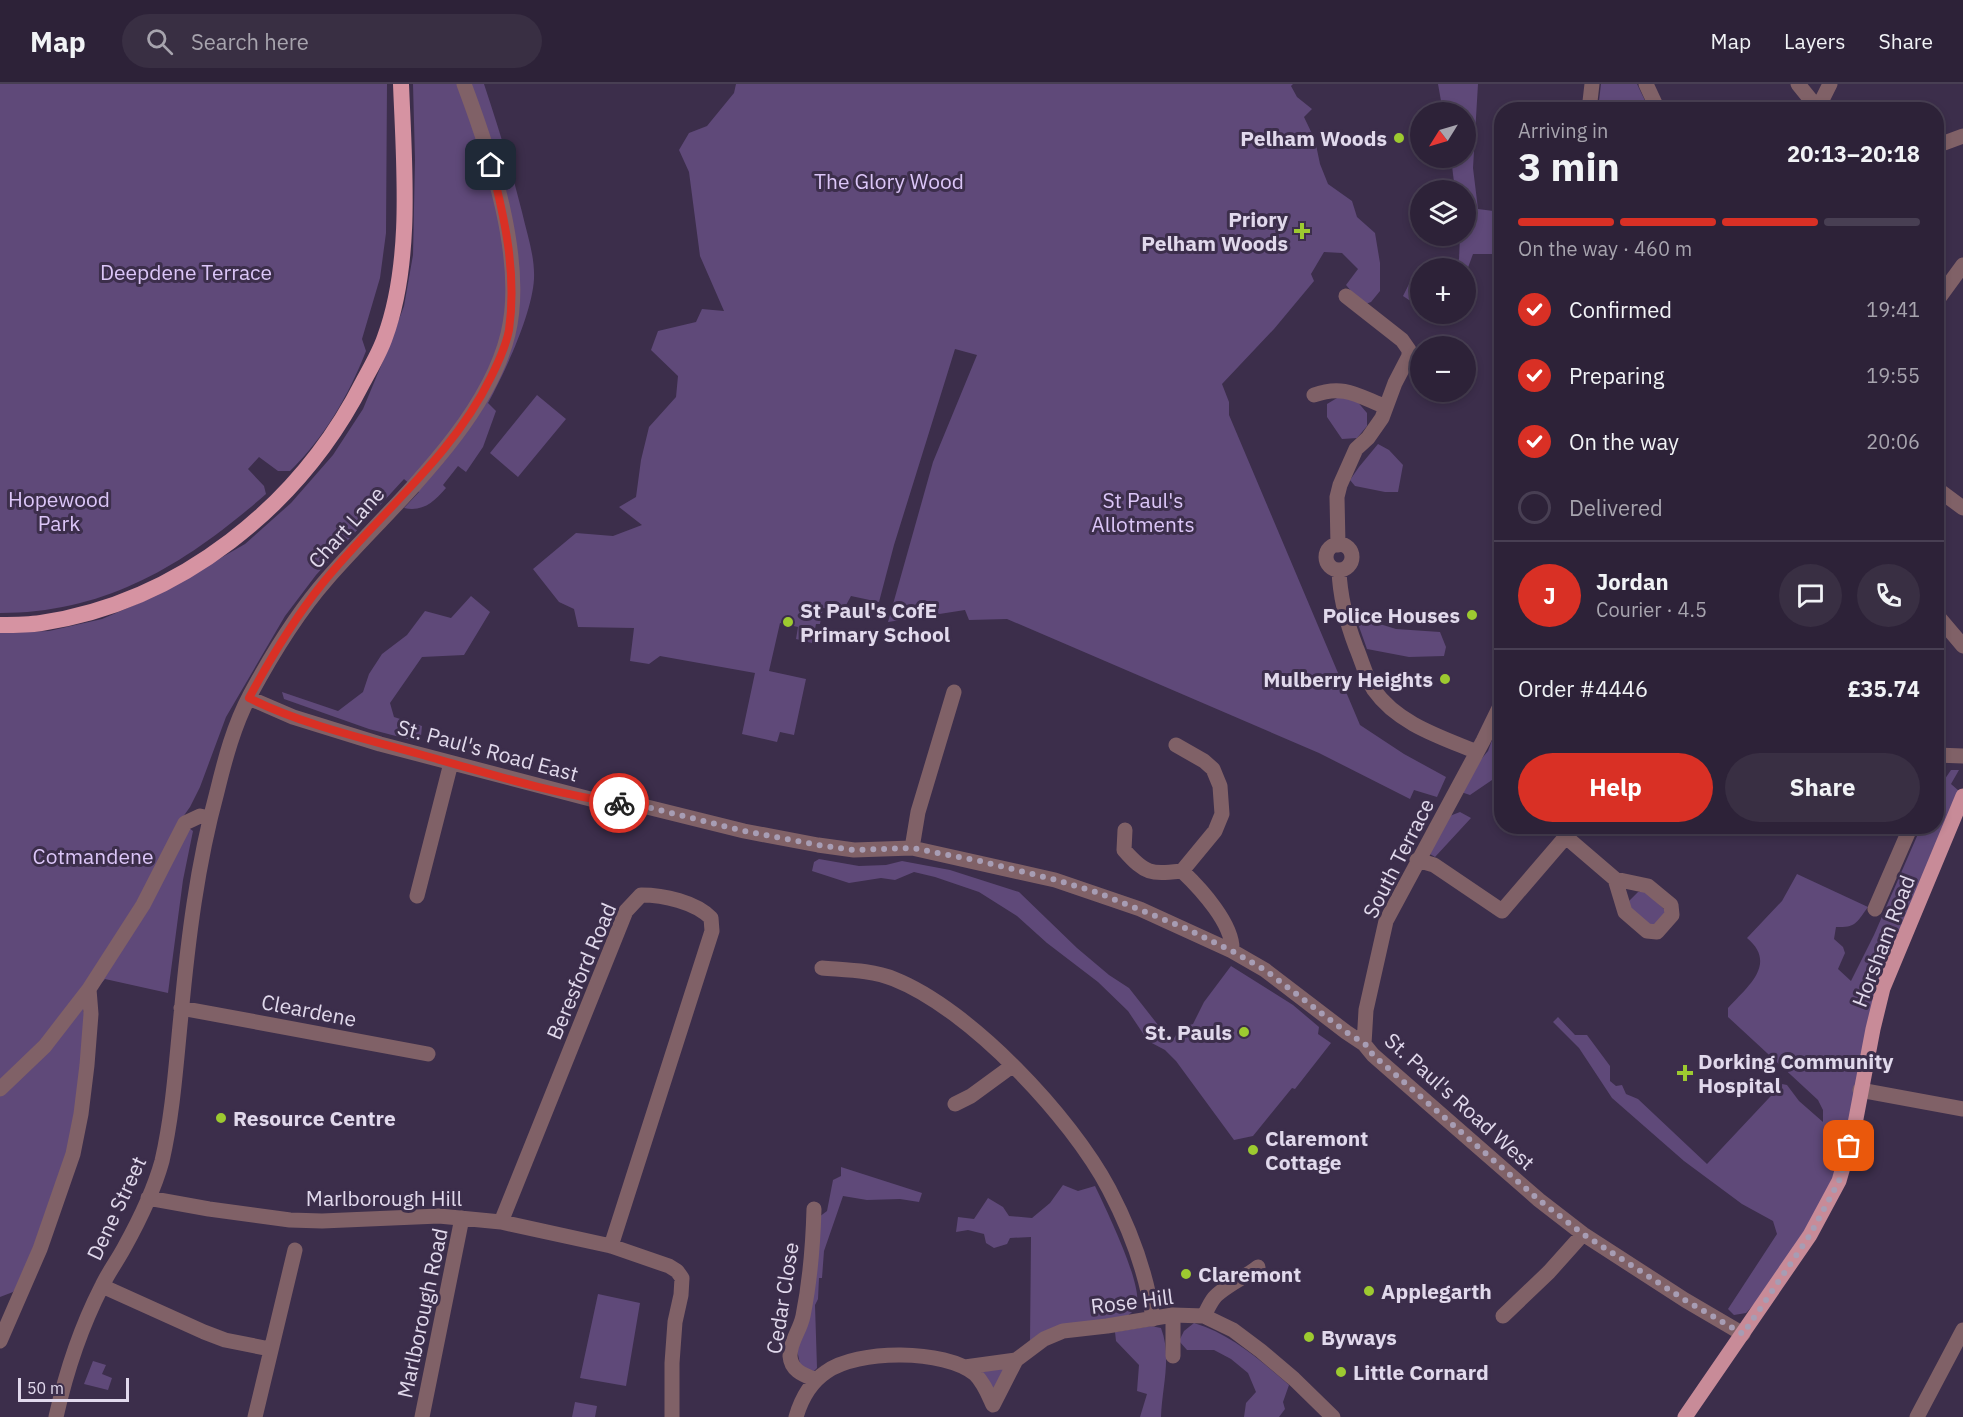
<!DOCTYPE html>
<html lang="en">
<head>
<meta charset="utf-8">
<style>
	body { margin:0; font-family:"IBM Plex Sans",sans-serif; background:#392f43; color:#f1f3f6; height:100vh; display:flex; flex-direction:column; font-size:22px; white-space:nowrap }
	* { box-sizing:border-box; margin:0 }
	p { font-size:20px; color:#a7a4ae }
	.icon { flex:none; width:33px; height:33px; fill:none; stroke:currentColor; stroke-width:2; stroke-linecap:round; stroke-linejoin:round }
	.map { position:relative; flex:1; overflow:hidden }
	.sheet { position:absolute; left:1494px; top:18px; width:450px; height:732px; display:flex; flex-direction:column; background:#2d2238; border-radius:24px; box-shadow:0 3px 9px #0003,0 0 0 2px #483f53 }
	.sheet>* { flex:none }
	.needle { width:39px; rotate:233deg }
	.controls { position:absolute; left:1410px; top:18px; display:grid; gap:12px }
	.controls a { display:grid; place-items:center; width:66px; height:66px; border-radius:50%; background:#2d2238; box-shadow:0 3px 9px #0003,0 0 0 2px #483f53; font-size:30px }
	.scale { position:absolute; left:18px; bottom:15px; width:111px; box-sizing:border-box; padding-left:6px; border:3px solid #e1d9ec; border-top:0; font-size:16px; line-height:21px; white-space:nowrap; color:#e1d9ec; -webkit-text-stroke:4px #3c2e4b; paint-order:stroke }
	.pin { position:absolute; display:grid; place-items:center; width:51px; height:51px; color:#fff; margin:-26px; border-radius:12px; box-shadow:0 3px 9px #0006 }
	.courier { position:absolute; display:grid; place-items:center; width:60px; height:60px; margin:-30px; border:4px solid #d93025; border-radius:50%; background:#fff; color:#222; box-shadow:0 2px 8px #0007 }
	.overview em { font-style:normal; font-weight:800 }
	.overview div { display:flex; flex-direction:column-reverse }
	.overview { display:flex; align-items:center; justify-content:space-between; height:102px; padding:0 24px }
	h1 { font-size:39px; font-weight:800; line-height:45px }
	.bar { display:grid; grid-template-columns:repeat(4,1fr); gap:9px 6px; align-content:center; height:72px; padding:0 24px }
	.bar i { height:8px; border-radius:4px; background:#483f53 }
	.bar .active { background:#d93025 }
	.bar p { grid-column:span 4 }
	.line { display:flex; align-items:center; gap:15px; padding:0 24px; border-top:2px solid #483f53 }
	.line div { flex:1 }
	.round { display:grid; place-items:center; flex:none; width:63px; height:63px; border-radius:32px; background:#392f43 }
	ol { padding:0 24px; list-style:none }
	li { display:flex; align-items:center; gap:18px; height:66px }
	li p { margin-inline-start:auto }
	li .icon { padding:6px; border-radius:50%; background:#d93025; color:#fff; stroke-width:4 }
	li:last-child { color:#a7a4ae }
	li i { width:33px; height:33px; border:3px solid #483f53; border-radius:50% }
	.button { display:flex; gap:12px; margin-top:auto; padding:12px 24px }
	.button a { flex:1; height:69px; border-radius:36px; background:#d93025; color:#fff; font-size:24px; font-weight:800; line-height:69px; text-align:center }
	.button a+a { background:#392f43; color:#f1f3f6 }
	header { display:flex; align-items:center; gap:36px; box-sizing:border-box; height:84px; padding:0 30px; background:#2d2238; border-bottom:2px solid #483f53 }
	header strong { font-size:28px }
	nav { display:flex; gap:33px; margin-inline-start:auto; font-size:21px }
	.search { width:420px; height:54px; background:#392f43; display:flex; align-items:center; gap:15px; box-sizing:border-box; padding:0 21px; border-radius:33px; color:#a7a4ae; font-size:22px }
	.map>svg:first-child { display:block }
	.green { fill:#5f4979 }
	.lines { fill:none; stroke-linecap:round; stroke-linejoin:round }
	.minor { stroke:#806167; stroke-width:15 }
	.primary { stroke:#c88b98; stroke-width:15 }
	.trunk { stroke:#d693a2; stroke-width:16 }
	.done { stroke:#a79db4; stroke-width:6; stroke-dasharray:0 10.8 }
	.route { stroke:#d93025; stroke-width:8 }
	.poi-dot { fill:#9dca30; stroke:#3c2e4b; stroke-width:2 }
	.labels { text-anchor:middle; dominant-baseline:central; stroke-width:6; stroke-linejoin:round; paint-order:stroke }
	.poi-label { font-size:21px; font-weight:bold; fill:#e1d9ec; stroke:#3c2e4b; text-anchor:start }
	.park-label { font-size:21px; fill:#dcc6f8; stroke:#3c2e4b }
	.street-label { font-size:21px; fill:#e1d9ec; stroke:#3c2e4b }
</style>
</head>
<body>
<header>
<strong>Map</strong>
<div class="search"><svg class="icon" aria-label="search" viewBox="0 0 24 24"><circle cx="10" cy="10" r="6"/><path d="M15 15l6 6"/></svg>Search here</div>
<nav><a>Map</a><a>Layers</a><a>Share</a></nav>
</header>
<div class="map">
<svg width="1963" height="1333" viewBox="0 0 1963 1333">
	<rect width="100%" height="100%" fill="#3c2e4b"/>
	<path class="green" d="M0,0H387L386,149L380,194L362,255L366,267C349,311 324,354 290,387H278L259,373L248,385L264,402L266,410C187,479 108,529 0,529Z
		M413,0H484C498,42 511,84 522,128C527,150 535,172 534,195C532,230 505,288 488,319L496,327L483,363L466,388L458,382L443,401L446,404C434,418 423,428 404,424L419,408L404,395L316,491L285,532L226,633L200,703L190,723L180,737L193,747L183,796L168,909L105,895L97,904L83,927L87,934L73,1056L20,1199L13,1208L0,1213V549L49,547L102,535L151,514L245,460L291,419L333,371L363,325L388,265L404,222L413,171L415,76Z
		M736,0H1293L1291,2L1297,13L1312,25L1304,33L1315,56L1320,80L1328,100L1352,117L1357,133L1375,149L1380,179V207L1371,218L1363,221L1346,201L1358,185L1342,169L1324,168L1311,190L1314,197L1274,245L1222,300L1229,318V331L1360,641L1404,670L1446,693L1437,713L1414,706L1410,715L1319,669L1007,535L969,536L965,526L888,538L933,378L977,271L955,265L894,461L879,518L851,512L845,523L837,525L823,524L820,540H816L812,559L796,555L798,543L780,539L769,587L806,595L794,651L780,648L777,658L742,650L755,589L660,572L649,580L630,577L634,544L578,543L574,525L559,518L533,485L576,449L613,452L642,441L619,423L636,413L641,376L649,343L676,313L678,292L651,266L658,247L696,238L702,225L724,227L700,172L689,88L679,66L689,49L707,42L734,9Z
		M1438,0H1478L1473,84L1478,125L1501,128V170H1473L1466,189V184H1454L1459,175L1460,152H1466V106H1455L1451,74H1466V28H1443Z
		M1601,0H1637L1649,25H1598Z
		M1410,198L1420,202V216H1409L1403,212Z
		M1501,215V214V248L1497,244L1494,229Z
		M537,311L566,335L518,393L490,369Z
		M1342,311L1356,316L1367,329V342L1357,354L1342,355L1327,333V320Z
		M1378,360L1389,366L1403,381L1398,408H1385L1355,402L1350,396L1359,383Z
		M471,512L490,528L464,571L422,573L390,619L394,633L422,642L421,652L415,657L369,645L284,615L282,608L338,627L363,608L369,590L382,570L407,551L425,527L451,534Z
		M1357,537H1370L1396,545L1440,548L1446,563L1444,572L1409,573L1367,565Z
		M1501,632V684L1492,696L1470,711L1461,708L1468,691L1488,667Z
		M1951,686H1959L1951,700L1959,707L1920,802L1857,1006L1832,1099L1812,1136L1755,1219L1746,1229L1734,1231L1728,1225L1777,1150L1773,1137L1742,1120L1684,1077L1612,1014L1579,964L1553,938L1558,933L1575,951H1587L1610,982V997L1616,1002L1622,1001L1626,1010L1638,1015L1707,1080L1782,1000L1787,1001L1799,1017L1823,1038V1026L1818,1016L1728,933V924C1747,903 1778,880 1747,854L1782,817L1797,790L1868,823C1857,838 1856,844 1836,843L1834,855L1843,863L1845,869L1838,885L1851,897L1874,851L1921,743L1936,742V708Z
		M610,694H625L635,703L636,711L605,708L604,701Z
		M1460,728L1471,734L1435,773L1430,770L1447,733Z
		M819,775L859,782L886,781L902,777L950,786L1019,808L1077,864L1109,891L1129,904L1162,946L1173,956L1180,944L1193,940L1204,918L1231,882L1293,921L1319,943L1318,950L1331,959L1295,1005L1292,1004L1253,1052L1234,1056L1176,977L1165,966L1148,957L1128,927L1098,898L1047,859L1017,832L979,808L935,793L914,788L895,796L881,794L849,799L812,787L814,778Z
		M1638,808H1646L1665,826V832L1657,842H1651L1631,825L1629,817Z
		M841,1083L922,1109L919,1118L900,1115L867,1116L843,1112L824,1167L822,1194H819L818,1215L815,1221L817,1284L814,1287L806,1286L800,1280L797,1266L819,1133L827,1127L833,1096L841,1092Z
		M1063,1101L1078,1107L1095,1102C1106,1125 1141,1197 1137,1219C1136,1226 1131,1229 1126,1233L1030,1258L1031,1153L1010,1154L1007,1160L994,1164L986,1159L984,1150L968,1146L956,1148L958,1133L974,1135L988,1114L1003,1123L1009,1132L1032,1134L1050,1119Z
		M598,1210L640,1219L626,1302L580,1294Z
		M1194,1239C1231,1250 1260,1276 1289,1301L1283,1318L1285,1325L1279,1333H1244L1246,1319L1256,1308L1248,1289L1231,1275L1214,1266H1187L1179,1257L1184,1247Z
		M1151,1242L1161,1244C1172,1273 1162,1303 1161,1333H1140L1147,1310L1137,1307L1139,1281L1116,1257L1115,1248Z
		M93,1277L106,1281L102,1290L112,1294L108,1306L84,1300Z
		M1005,1284L993,1306L981,1288Z
		M575,1318L597,1322L595,1333H572Z"/>
	<g class="lines">
		<path class="minor" d="M1646,0L1658,26
			M1798,0L1819,26
			M1818,24L1830,0
			M1589,26L1592,0
			M1936,62L1963,52
			M1936,218L1963,181
			M1314,311C1344,300 1358,312 1386,323
			M1936,404L1963,424
			M1326 473a13 13 0 1 1 26 0a13 13 0 1 1-26 0Z
			M1338,461L1337,413L1340,401L1356,365L1368,354L1382,334L1395,299L1409,272V266L1402,256L1346,212
			M1339,486C1340,514 1346,537 1356,563C1362,577 1366,594 1374,606C1398,640 1441,653 1477,668
			M1936,530L1963,562
			M249,614L293,633L380,660L594,716L643,722L744,747L818,761L854,766L912,764L1055,796L1140,825L1232,867L1265,886L1346,948L1364,960L1373,971L1429,1020L1539,1116L1583,1150L1685,1216L1743,1250
			M1176,661L1204,677L1213,685L1220,702L1222,730L1215,747L1182,787
			M1936,671L1963,672
			M1125,746L1124,766C1146,791 1151,790 1182,787C1201,805 1234,841 1232,867
			M1566,753L1615,795
			M912,764L918,728L954,608
			M1417,776L1434,781L1502,827L1575,742
			M1615,795L1648,802L1671,821L1672,831L1657,848L1647,847L1625,828Z
			M417,812L451,679
			M1875,825L1911,742
			M822,884C845,886 872,886 894,895C970,925 1071,1033 1109,1105C1130,1145 1147,1191 1153,1235
			M181,924L428,970
			M1364,960L1366,926L1386,837L1483,657L1502,618
			M0,1005L45,962L89,905L143,821L185,739L200,732L210,734
			M1860,1006L1963,1025
			M955,1020L971,1012L1012,982
			M148,1114L209,1125L290,1136L322,1137L439,1132L501,1138L611,1162L669,1182L677,1187L682,1194L681,1211L675,1238L672,1279V1333
			M814,1125C813,1161 810,1197 803,1232C800,1247 790,1257 790,1272C791,1287 804,1291 816,1296
			M501,1138L626,827L641,811C664,811 695,818 711,834L712,847L611,1162
			M102,1202L204,1248L225,1256L270,1265
			M1204,1232C1207,1226 1210,1219 1214,1214C1223,1203 1246,1193 1258,1183
			M1503,1232L1549,1188L1583,1150
			M0,1257L40,1165L73,1070L81,1030L87,981L91,930L89,905
			M1173,1272V1231
			M965,1283L1016,1276
			M56,1333C66,1288 81,1243 102,1202C108,1189 117,1177 124,1164C139,1137 154,1106 162,1077C173,1029 176,980 181,931C188,856 197,781 217,708C225,675 234,641 250,611C271,572 298,528 327,495C388,425 486,342 508,250C526,176 490,69 464,0
			M255,1333L295,1166
			M422,1333L462,1134
			M796,1333C801,1316 811,1298 826,1288C857,1265 945,1265 975,1290C984,1299 988,1310 993,1321L1016,1276L1044,1255L1063,1247L1107,1242L1173,1231L1204,1232L1233,1246L1261,1267L1294,1295L1333,1333
			M1917,1333L1963,1246"/>
		<path class="primary" d="M1685,1333L1810,1151L1839,1097L1854,1045L1873,945L1883,904L1963,712"/>
		<path class="trunk" d="M0,541C13,541 28,541 41,539C180,518 300,422 363,298C371,283 380,268 385,253C413,177 404,79 401,0"/>
	</g>
	<g class="lines">
		<path class="done" d="M619,719L643,722L744,747L818,761L854,766L912,764L980,777L1056,796L1096,808L1185,844L1232,867L1265,886L1346,948L1365,960L1373,971L1429,1020L1539,1116L1583,1150L1685,1216L1743,1250L1810,1151L1839,1097L1849,1062"/>
		<path class="route" d="M491,81C505,135 517,190 509,246C506,262 498,279 491,293C451,375 378,430 322,500C294,535 270,575 249,614C301,640 362,654 419,670C484,688 553,710 619,719"/>
	</g>
	<g class="poi-dot">
		<circle cx="1399" cy="54" r="6"/>
		<path d="M1299 138h6v6h6v6h-6v6h-6v-6h-6v-6h6z"/>
		<circle cx="1472" cy="531" r="6"/>
		<circle cx="788" cy="538" r="6"/>
		<circle cx="1445" cy="595" r="6"/>
		<circle cx="1244" cy="948" r="6"/>
		<path d="M1682 980h6v6h6v6h-6v6h-6v-6h-6v-6h6z"/>
		<circle cx="221" cy="1034" r="6"/>
		<circle cx="1253" cy="1066" r="6"/>
		<circle cx="1186" cy="1190" r="6"/>
		<circle cx="1369" cy="1207" r="6"/>
		<circle cx="1309" cy="1253" r="6"/>
		<circle cx="1341" cy="1288" r="6"/>
	</g>
	<g class="labels">
		<g class="poi-label">
			<text x="1387" y="54" text-anchor="end">Pelham Woods</text>
			<text x="1288" y="135" text-anchor="end">Priory<tspan x="1288" dy="24">Pelham Woods</tspan></text>
			<text x="800" y="526">St Paul's CofE<tspan x="800" dy="24">Primary School</tspan></text>
			<text x="1460" y="531" text-anchor="end">Police Houses</text>
			<text x="1433" y="595" text-anchor="end">Mulberry Heights</text>
			<text x="1232" y="948" text-anchor="end">St. Pauls</text>
			<text x="1698" y="977">Dorking Community<tspan x="1698" dy="24">Hospital</tspan></text>
			<text x="233" y="1034">Resource Centre</text>
			<text x="1265" y="1054">Claremont<tspan x="1265" dy="24">Cottage</tspan></text>
			<text x="1198" y="1190">Claremont</text>
			<text x="1381" y="1207">Applegarth</text>
			<text x="1321" y="1253">Byways</text>
			<text x="1353" y="1288">Little Cornard</text>
		</g>
		<g class="park-label">
			<text x="889" y="97">The Glory Wood</text>
			<text x="186" y="188">Deepdene Terrace</text>
			<text x="59" y="415">Hopewood<tspan x="59" dy="24">Park</tspan></text>
			<text x="1143" y="416">St Paul's<tspan x="1143" dy="24">Allotments</tspan></text>
			<text x="93" y="772">Cotmandene</text>
		</g>
		<g class="street-label">
			<text transform="translate(346 443) rotate(-48)">Chart Lane</text>
			<text transform="translate(488 666) rotate(15)">St. Paul's Road East</text>
			<text transform="translate(1398 774) rotate(-63)">South Terrace</text>
			<text transform="translate(1883 857) rotate(-69)">Horsham Road</text>
			<text transform="translate(581 887) rotate(-67)">Beresford Road</text>
			<text transform="translate(309 926) rotate(11)">Cleardene</text>
			<text transform="translate(1460 1017) rotate(42)">St. Paul's Road West</text>
			<text x="384" y="1114">Marlborough Hill</text>
			<text transform="translate(116 1124) rotate(-65)">Dene Street</text>
			<text transform="translate(782 1214) rotate(-81)">Cedar Close</text>
			<text transform="translate(1132 1217) rotate(-7)">Rose Hill</text>
			<text transform="translate(422 1229) rotate(-78)">Marlborough Road</text>
		</g>
	</g>
</svg>
<div class="controls">
<a><svg class="needle" viewBox="-14 -14 28 28"><path d="M0-13l5 13h-10z" fill="#e53935"/><path d="M0 13l5-13h-10z" fill="#a7a4ae"/></svg></a>
<a><svg class="icon" aria-label="layers" viewBox="0 0 24 24"><path d="M12 4l9 5-9 5-9-5zM3 14l9 5 9-5"/></svg></a>
<a>+</a>
<a>−</a>
</div>
<div class="scale">50 m</div>
<div class="pin" style="left:1849px;top:1062px;background:#ea580c"><svg class="icon" aria-label="bag" viewBox="0 0 24 24"><path d="M5 8h14l-1 12H6zM9 8a3 3 0 0 1 6 0"/></svg></div>
<div class="pin" style="left:491px;top:81px;background:#1f2937"><svg class="icon" aria-label="home" viewBox="0 0 24 24"><path d="M3 11l9-7 9 7M6 9v11h12V9"/></svg></div>
<div class="courier" style="left:619px;top:719px"><svg class="icon" aria-label="bike" viewBox="0 0 24 24"><circle cx="6" cy="16" r="4"/><circle cx="18" cy="16" r="4"/><path d="M6 16l4-8h5l3 8M10 8l3 8H6M13 5h3"/></svg></div>
<section class="sheet">
<div class="overview"><div><h1>3 min</h1><p>Arriving in</p></div><em>20:13–20:18</em></div>
<div class="bar"><i class="active"></i><i class="active"></i><i class="active"></i><i></i><p>On the way · 460 m</p></div>
<ol>
<li><svg class="icon" aria-label="check" viewBox="0 0 24 24"><path d="M5 12l5 5 9-10"/></svg>Confirmed<p>19:41</p></li>
<li><svg class="icon" aria-label="check" viewBox="0 0 24 24"><path d="M5 12l5 5 9-10"/></svg>Preparing<p>19:55</p></li>
<li><svg class="icon" aria-label="check" viewBox="0 0 24 24"><path d="M5 12l5 5 9-10"/></svg>On the way<p>20:06</p></li>
<li><i></i>Delivered</li>
</ol>
<div class="line" style="height:108px"><b class="round" style="background:#d93025;color:#fff">J</b><div><b>Jordan</b><p>Courier · 4.5</p></div><a class="round"><svg class="icon" aria-label="chat" viewBox="0 0 24 24"><path d="M4 5h16v11H9l-5 4z"/></svg></a><a class="round"><svg class="icon" aria-label="phone" viewBox="0 0 24 24"><path d="M5 4h4l2 5-3 2q2 4 5 5l2-3 5 2v4C11 20 4 13 5 4z"/></svg></a></div>
<div class="line" style="height:78px"><div>Order #4446</div><b>£35.74</b></div>
<div class="button"><a>Help</a><a>Share</a></div>
</section>
</div>
</body>
</html>
